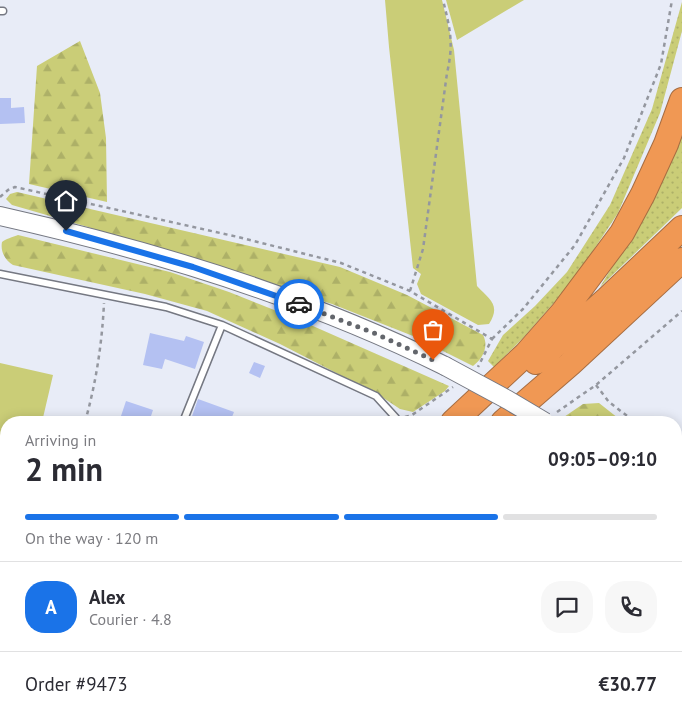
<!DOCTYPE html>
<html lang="en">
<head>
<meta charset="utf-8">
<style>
	body { margin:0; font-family:"PT Sans",sans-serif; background:#f7f7f7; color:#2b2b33; height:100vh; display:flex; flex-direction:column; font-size:19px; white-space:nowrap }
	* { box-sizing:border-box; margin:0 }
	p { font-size:16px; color:#7c7c81 }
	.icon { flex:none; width:28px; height:28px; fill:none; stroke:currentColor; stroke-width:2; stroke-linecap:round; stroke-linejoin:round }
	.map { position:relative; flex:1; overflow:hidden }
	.side { position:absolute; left:0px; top:416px; width:682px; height:311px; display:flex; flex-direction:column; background:#fff; border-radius:20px 20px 0 0; box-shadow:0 2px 12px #0003 }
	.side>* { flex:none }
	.pin { position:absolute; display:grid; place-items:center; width:42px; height:42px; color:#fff; margin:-51px -21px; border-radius:50% 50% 50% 0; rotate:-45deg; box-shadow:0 0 5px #0007 }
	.pin .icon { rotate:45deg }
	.courier { position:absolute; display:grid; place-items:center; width:50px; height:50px; margin:-25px; border:4px solid #1a73e8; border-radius:50%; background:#fff; color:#222; box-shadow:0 1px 6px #0007 }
	.overview em { font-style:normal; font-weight:700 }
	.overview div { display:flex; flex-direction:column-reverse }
	.overview { display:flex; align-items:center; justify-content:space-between; height:85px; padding:0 25px }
	h1 { font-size:32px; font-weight:700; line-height:38px }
	.bar { display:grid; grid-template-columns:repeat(4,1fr); gap:8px 5px; align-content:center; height:60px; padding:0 25px }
	.bar i { height:6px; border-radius:4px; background:#e1e1e2 }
	.bar .on { background:#1a73e8 }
	.bar p { grid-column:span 4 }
	.line { display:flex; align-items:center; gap:12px; padding:0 25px; border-top:1px solid #e1e1e2 }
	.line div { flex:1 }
	.round { display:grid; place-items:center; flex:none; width:52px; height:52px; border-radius:20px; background:#f7f7f7 }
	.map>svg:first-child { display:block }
	.grass { fill:url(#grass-dots) }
	.forest { fill:url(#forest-firs) }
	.green { fill:#cacd77 }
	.water { fill:url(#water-rules); stroke:#4d7caa }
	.building { fill:#b4c1f2 }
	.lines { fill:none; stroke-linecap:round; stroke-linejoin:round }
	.service-casing { stroke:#757882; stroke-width:9 }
	.secondary-casing { stroke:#757882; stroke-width:20 }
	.motorway-casing { stroke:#a66d42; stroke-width:26 }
	.path { stroke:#94979f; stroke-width:2.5; stroke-dasharray:4 4; stroke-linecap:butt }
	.service { stroke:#fff; stroke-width:6 }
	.secondary { stroke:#fff; stroke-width:18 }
	.motorway { stroke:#f09854; stroke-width:24 }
	.secondary-bridge-casing { stroke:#757882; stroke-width:20; stroke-linecap:butt }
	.secondary-bridge { stroke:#fff; stroke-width:18 }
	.done { stroke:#63666c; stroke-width:5; stroke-dasharray:0 9 }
	.route { stroke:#1a73e8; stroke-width:6 }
</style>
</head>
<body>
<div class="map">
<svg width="682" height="727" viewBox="0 0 682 727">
	<defs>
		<pattern id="grass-dots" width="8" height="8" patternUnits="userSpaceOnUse" patternTransform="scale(1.25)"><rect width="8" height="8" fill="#cacd77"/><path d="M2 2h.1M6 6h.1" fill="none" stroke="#adb067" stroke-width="1.8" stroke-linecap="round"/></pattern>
		<pattern id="forest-firs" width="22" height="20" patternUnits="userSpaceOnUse" patternTransform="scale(1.25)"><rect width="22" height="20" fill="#cacd77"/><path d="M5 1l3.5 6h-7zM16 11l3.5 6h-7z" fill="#adb067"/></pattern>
		<pattern id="water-rules" width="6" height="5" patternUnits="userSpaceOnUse" patternTransform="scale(1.25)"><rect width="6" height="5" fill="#62a4e5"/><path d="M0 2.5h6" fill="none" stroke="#5085b9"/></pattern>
	</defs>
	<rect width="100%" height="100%" fill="#e8ecf7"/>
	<path class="grass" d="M682,2V31L660,113L618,213L573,281L523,338L494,367L488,361L503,335L535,306L567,272L610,205L652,109Z
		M682,129V208L600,287L652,201Z"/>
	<path class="forest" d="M80,41L100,93L106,138L107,202L29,184L37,66Z
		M17,192L340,267L407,295L483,335C489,346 483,359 473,366L413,336L332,304L143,246L88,227L12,205L6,199L10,194Z
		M18,235L170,272L229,292L297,319L449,386L445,391L413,412L400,409L379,395L280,344L207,311L145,294L13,265C6,261 0,252 2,242C5,239 13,237 18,235Z
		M599,403L623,422H571L564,417L583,404Z
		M676,464L682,469V504L676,500Z
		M676,533L682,537V576L676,570Z
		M423,721H615L612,727H418Z"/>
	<path class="green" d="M385,0H442L454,50L477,286C490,300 501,305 489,324L478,325L421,294L417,284L421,274L413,268L389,47Z
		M446,0H524L457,40Z
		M0,363L53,375L42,422H6V572L0,571Z"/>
	<path class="water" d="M0,604L6,605V721H30L20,727H0Z"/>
	<path class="building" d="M0,98H11V108L24,107L25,123L0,124Z
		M150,333L184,341L186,336L204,342L195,369L165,359L162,369L143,365Z
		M254,362L265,366L260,378L249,373Z
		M198,399L234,412L230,422L213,418L211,422H190Z
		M126,401L153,410L149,422H119Z"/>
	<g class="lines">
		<g class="service-casing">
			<path id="service" d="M0,11H3
				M0,274L166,307L222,325L376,396L396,418
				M183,422L222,325"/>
		</g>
		<g class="secondary-casing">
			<path id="secondary" d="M0,216C152,250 304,296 445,366
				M676,517L682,521"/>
		</g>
		<g class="motorway-casing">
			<path id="motorway" d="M536,362L607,299L682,228
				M453,422L526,354L563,312L622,233L643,194L666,144L682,100
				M503,422L570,364L682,260
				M128,727L134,721
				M161,727L167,721"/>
		</g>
		<path class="path" d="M0,197L8,190L15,187L238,237L341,263L410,291L492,339L478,367
			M410,291L423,249L447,73C454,43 450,29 443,0
			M492,339L523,309L575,245L624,158L661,64L672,0
			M596,385L609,402L635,422
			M557,412L596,385L682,311
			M405,417L412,415L453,387
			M85,422C96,383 102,344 104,303
			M676,456L682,460
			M676,579L680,584L676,592
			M0,585L6,586
			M76,727L82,721
			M214,727L221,721
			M617,727L620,721"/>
		<use href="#service" class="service"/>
		<use href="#secondary" class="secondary"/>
		<use href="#motorway" class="motorway"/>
		<g class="secondary-bridge-casing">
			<path id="secondary-bridge" d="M445,366L508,400L545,422"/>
		</g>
		<use href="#secondary-bridge" class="secondary-bridge"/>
	</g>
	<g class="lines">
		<path class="done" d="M299,304L374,333L433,360"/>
		<path class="route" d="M66,231L193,267L299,304"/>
	</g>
</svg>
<div class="pin" style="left:433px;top:360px;background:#ea580c"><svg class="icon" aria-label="bag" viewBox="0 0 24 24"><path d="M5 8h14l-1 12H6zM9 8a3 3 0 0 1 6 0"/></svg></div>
<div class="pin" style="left:66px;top:231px;background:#1f2937"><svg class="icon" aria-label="home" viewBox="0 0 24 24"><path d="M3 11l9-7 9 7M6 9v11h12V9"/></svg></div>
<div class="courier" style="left:299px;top:304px"><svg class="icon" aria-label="car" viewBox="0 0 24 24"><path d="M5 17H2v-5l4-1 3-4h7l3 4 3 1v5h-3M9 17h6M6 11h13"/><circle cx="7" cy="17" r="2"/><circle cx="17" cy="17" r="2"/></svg></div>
<section class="side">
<div class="overview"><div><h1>2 min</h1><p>Arriving in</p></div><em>09:05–09:10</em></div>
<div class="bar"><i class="on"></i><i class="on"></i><i class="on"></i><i></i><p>On the way · 120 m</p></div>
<div class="line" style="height:90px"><b class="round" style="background:#1a73e8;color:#fff">A</b><div><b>Alex</b><p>Courier · 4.8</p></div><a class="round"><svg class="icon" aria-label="chat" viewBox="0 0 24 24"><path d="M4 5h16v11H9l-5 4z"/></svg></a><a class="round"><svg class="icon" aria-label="phone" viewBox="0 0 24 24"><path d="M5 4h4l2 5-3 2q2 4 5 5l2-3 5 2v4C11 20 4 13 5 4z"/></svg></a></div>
<div class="line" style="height:65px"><div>Order #9473</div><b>€30.77</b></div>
</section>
</div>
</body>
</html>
